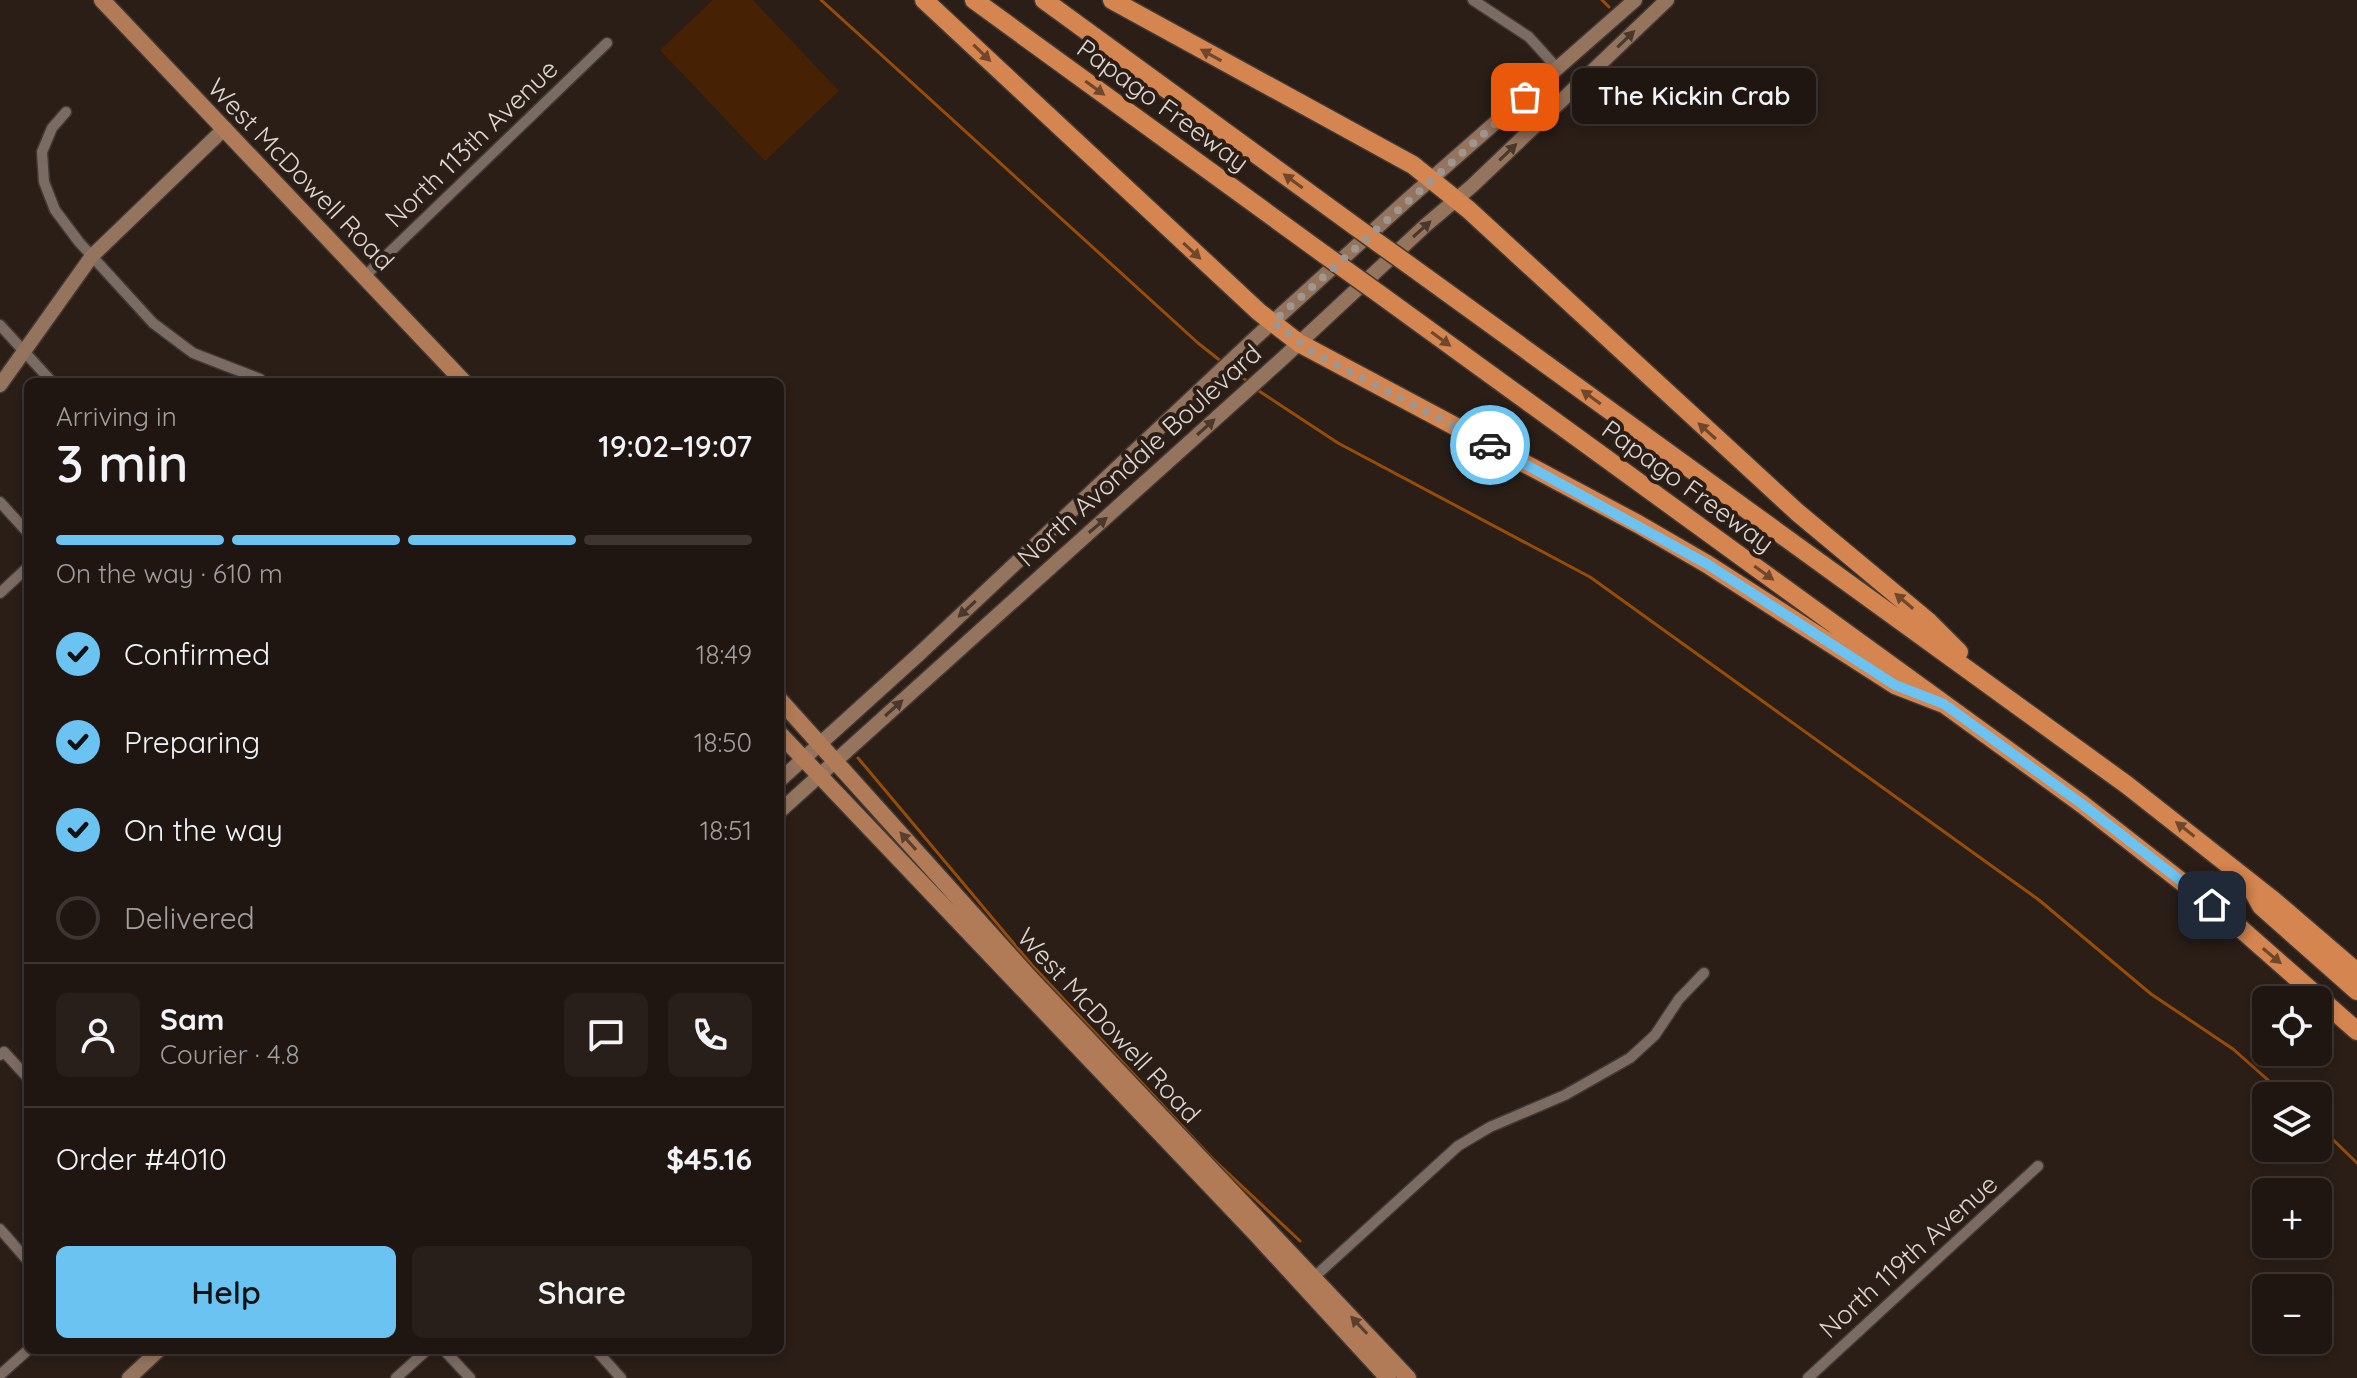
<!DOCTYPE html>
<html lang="en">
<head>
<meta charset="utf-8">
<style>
	body { margin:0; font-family:Quicksand,sans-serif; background:#281f1a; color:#f1f3f6; height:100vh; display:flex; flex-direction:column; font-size:30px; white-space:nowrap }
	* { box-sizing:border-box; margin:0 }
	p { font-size:26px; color:#a29f9f }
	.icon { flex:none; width:44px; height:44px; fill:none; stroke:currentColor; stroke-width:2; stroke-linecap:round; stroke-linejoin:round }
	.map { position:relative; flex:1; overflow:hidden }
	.drawer { position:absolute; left:24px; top:378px; width:760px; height:976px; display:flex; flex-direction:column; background:#201611; border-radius:12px; box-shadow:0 4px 12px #0003,0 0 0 2px #3d3531 }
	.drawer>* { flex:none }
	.controls { position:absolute; left:2252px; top:986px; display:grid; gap:16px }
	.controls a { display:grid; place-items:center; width:80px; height:80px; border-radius:12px; background:#201611; box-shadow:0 4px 12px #0003,0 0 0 2px #3d3531; font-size:40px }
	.pin { position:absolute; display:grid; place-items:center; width:68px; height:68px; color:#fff; margin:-34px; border-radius:16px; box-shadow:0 4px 12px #0006 }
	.courier { position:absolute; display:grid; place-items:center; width:80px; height:80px; margin:-40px; border:6px solid #6bc3f2; border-radius:50%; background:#fff; color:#222; box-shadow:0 2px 10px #0007 }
	.bubble { position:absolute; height:56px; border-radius:12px; background:#201611; box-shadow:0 4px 12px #0003,0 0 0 2px #3d3531; font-size:26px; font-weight:600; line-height:56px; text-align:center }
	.headline em { font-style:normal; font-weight:600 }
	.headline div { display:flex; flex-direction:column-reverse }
	.headline { display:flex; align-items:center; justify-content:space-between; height:136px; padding:0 32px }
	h1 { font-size:52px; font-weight:600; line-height:60px }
	.bar { display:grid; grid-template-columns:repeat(4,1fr); gap:12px 8px; align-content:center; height:96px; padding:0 32px }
	.bar i { height:10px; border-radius:6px; background:#3d3531 }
	.bar .active { background:#6bc3f2 }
	.bar p { grid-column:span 4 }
	.line { display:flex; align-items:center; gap:20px; padding:0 32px; border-top:2px solid #3d3531 }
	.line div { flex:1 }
	.round { display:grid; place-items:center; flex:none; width:84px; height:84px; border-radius:12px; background:#281f1a }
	ol { padding:0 32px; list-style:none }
	li { display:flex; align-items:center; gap:24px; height:88px }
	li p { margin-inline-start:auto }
	li .icon { padding:8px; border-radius:50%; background:#6bc3f2; color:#111; stroke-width:4 }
	li:last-child { color:#a29f9f }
	li i { width:44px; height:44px; border:4px solid #3d3531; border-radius:50% }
	.cta { display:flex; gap:16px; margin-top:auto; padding:16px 32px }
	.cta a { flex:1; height:92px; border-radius:12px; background:#6bc3f2; color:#111; font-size:32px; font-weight:600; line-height:92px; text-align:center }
	.cta a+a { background:#281f1a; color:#f1f3f6 }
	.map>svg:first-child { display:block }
	.green { fill:#472103 }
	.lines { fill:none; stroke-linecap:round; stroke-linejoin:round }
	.stream { stroke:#984c07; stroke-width:3 }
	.street-casing { stroke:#433934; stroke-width:13 }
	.secondary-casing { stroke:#433934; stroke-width:17 }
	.primary-casing { stroke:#433934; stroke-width:19 }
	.highway-casing { stroke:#433934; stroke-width:21 }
	.street { stroke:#7a6c63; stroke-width:10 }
	.secondary { stroke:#95745d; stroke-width:14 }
	.primary { stroke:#b17b57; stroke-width:16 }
	.highway { stroke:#d5854f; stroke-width:18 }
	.highway-bridge-casing { stroke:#433934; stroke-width:21; stroke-linecap:butt }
	.highway-bridge { stroke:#d5854f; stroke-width:18 }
	.oneway { fill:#4a382c }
	.oneway2 { fill:#6e472d }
	.oneway3 { fill:#593f2d }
	.done { stroke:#9f9690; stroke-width:8; stroke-dasharray:0 14.4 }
	.route { stroke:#6bc3f2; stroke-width:10 }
	.labels { text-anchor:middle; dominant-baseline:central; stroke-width:8; stroke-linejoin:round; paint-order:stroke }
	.street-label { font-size:26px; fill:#ded6d1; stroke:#2a1e17 }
</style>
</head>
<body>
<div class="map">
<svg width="2357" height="1378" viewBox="0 0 2357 1378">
	<rect width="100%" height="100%" fill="#2a1e17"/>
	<path class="green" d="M713,0H753L839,91L765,161L660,50Z"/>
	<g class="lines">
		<path class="stream" d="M821,0L1198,343L1222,362
			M1602,0L1609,7
			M1231,369L1247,381
			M1256,389L1338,443L1590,577L2039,900L2151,994L2233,1049L2286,1096
			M858,758L1031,964L1212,1158L1300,1241
			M2318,1125L2357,1163"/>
		<g class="street-casing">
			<path id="street" d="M1473,0L1529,37L1557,68
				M66,112L52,128L42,152L44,182L55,210L79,242L153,323L193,353L260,379
				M365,276L607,43
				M0,325L52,382
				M0,502L28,533
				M0,593L28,567
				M0,1055L4,1052L28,1078
				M0,1229L28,1261
				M1311,1280L1458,1146L1490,1127L1565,1095L1630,1058L1655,1035L1679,999L1704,973
				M444,1350L470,1378
				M596,1350L621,1378
				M0,1375L28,1350
				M396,1378L427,1350
				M1808,1378L2038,1166"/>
		</g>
		<g class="secondary-casing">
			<path id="secondary" d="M0,385L92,256L225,128
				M780,780L917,656L1254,339L1405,202L1635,0
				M780,811L1282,359L1426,225L1472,186L1667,0
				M129,1378L159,1350"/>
		</g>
		<g class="primary-casing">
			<path id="primary" d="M102,0L464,382
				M780,700L1033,981L1408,1378
				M780,734L1254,1232L1388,1378"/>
		</g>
		<g class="highway-casing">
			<path id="highway" d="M924,0L1259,312L1299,343L1638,524L1707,564L1895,685L1944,704
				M974,0L1325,255
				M1044,0L1356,227
				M1112,0L1413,165L1469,210L1797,512L1929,622L1959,652
				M1409,265L2127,785L2273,900L2357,972
				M1378,293L2082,804L2232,921L2357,1031
				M2249,884L2261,906L2357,991"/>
		</g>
		<use href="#street" class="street"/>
		<use href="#secondary" class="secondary"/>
		<use href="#primary" class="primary"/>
		<use href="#highway" class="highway"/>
		<g class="highway-bridge-casing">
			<path id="highway-bridge" d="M1356,227L1409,265
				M1325,255L1378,293"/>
		</g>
		<use href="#highway-bridge" class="highway-bridge"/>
	</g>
	<defs><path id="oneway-solid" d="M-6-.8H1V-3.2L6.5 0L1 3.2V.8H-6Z" transform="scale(2)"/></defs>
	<g class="oneway">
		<use href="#oneway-solid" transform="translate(1626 39) rotate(-44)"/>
		<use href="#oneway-solid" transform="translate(1508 152) rotate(-44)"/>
		<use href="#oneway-solid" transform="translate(1422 229) rotate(-42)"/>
		<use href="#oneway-solid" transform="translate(1206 427) rotate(-42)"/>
		<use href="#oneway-solid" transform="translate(1098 525) rotate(-40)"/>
		<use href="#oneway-solid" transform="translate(967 609) rotate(137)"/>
		<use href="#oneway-solid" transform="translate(894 708) rotate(-42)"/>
	</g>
	<g class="oneway2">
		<use href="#oneway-solid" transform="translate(982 53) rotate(44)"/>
		<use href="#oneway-solid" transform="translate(1211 55) rotate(-151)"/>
		<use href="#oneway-solid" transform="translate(1095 88) rotate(36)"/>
		<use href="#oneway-solid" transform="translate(1293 181) rotate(-144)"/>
		<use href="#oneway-solid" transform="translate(1192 251) rotate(43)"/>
		<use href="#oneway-solid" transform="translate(1441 339) rotate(36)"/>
		<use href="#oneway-solid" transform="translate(1591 397) rotate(-144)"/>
		<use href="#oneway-solid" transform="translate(1707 431) rotate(-138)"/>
		<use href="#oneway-solid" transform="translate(1764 573) rotate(36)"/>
		<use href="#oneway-solid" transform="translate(1904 601) rotate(-140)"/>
		<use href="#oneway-solid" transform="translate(2185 829) rotate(-142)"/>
		<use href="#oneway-solid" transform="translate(2272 956) rotate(40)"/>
	</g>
	<g class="oneway3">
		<use href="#oneway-solid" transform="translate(908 841) rotate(-132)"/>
		<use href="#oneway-solid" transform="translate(1359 1325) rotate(-133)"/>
	</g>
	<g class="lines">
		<path class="done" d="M1490,445L1314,353L1273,322L1525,97"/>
		<path class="route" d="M1490,445L1707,564L1895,685L1944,704L2082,804L2212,905"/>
	</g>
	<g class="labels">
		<g class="street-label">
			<text transform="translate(1163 105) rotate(36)">Papago Freeway</text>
			<text transform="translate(471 143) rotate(-44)">North 113th Avenue</text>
			<text transform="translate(301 174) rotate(46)">West McDowell Road</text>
			<text transform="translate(1139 455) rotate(-42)">North Avondale Boulevard</text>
			<text transform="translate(1688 486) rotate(36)">Papago Freeway</text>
			<text transform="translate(1109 1025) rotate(47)">West McDowell Road</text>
			<text transform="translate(1908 1256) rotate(-42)">North 119th Avenue</text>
		</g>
	</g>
</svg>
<div class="controls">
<a><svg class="icon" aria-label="locate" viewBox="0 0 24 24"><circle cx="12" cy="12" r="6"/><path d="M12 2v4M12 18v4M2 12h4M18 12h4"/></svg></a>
<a><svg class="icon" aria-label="layers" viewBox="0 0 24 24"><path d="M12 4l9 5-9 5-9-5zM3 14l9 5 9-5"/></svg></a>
<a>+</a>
<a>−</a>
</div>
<div class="pin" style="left:1525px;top:97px;background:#ea580c"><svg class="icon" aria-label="bag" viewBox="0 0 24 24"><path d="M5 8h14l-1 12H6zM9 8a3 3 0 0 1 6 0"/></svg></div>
<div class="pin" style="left:2212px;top:905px;background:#1f2937"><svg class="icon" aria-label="home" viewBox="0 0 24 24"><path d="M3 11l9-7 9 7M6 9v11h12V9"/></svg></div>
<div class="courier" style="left:1490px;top:445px"><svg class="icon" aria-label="car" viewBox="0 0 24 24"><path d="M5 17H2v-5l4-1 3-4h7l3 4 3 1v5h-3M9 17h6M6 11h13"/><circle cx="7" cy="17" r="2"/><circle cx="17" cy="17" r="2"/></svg></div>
<div class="bubble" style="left:1572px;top:68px;width:244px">The Kickin Crab</div>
<section class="drawer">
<div class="headline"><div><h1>3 min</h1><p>Arriving in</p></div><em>19:02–19:07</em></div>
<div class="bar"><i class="active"></i><i class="active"></i><i class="active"></i><i></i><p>On the way · 610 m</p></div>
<ol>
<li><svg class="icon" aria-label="check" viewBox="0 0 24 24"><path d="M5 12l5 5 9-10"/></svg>Confirmed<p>18:49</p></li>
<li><svg class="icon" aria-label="check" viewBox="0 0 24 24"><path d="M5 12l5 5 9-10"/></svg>Preparing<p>18:50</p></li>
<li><svg class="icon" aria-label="check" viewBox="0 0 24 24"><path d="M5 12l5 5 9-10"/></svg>On the way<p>18:51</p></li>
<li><i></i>Delivered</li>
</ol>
<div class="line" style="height:144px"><a class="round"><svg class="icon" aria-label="person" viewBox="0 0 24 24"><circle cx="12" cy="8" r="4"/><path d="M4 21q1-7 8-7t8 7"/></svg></a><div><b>Sam</b><p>Courier · 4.8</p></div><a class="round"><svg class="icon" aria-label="chat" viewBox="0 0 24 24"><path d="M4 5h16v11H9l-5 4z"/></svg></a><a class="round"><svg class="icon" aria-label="phone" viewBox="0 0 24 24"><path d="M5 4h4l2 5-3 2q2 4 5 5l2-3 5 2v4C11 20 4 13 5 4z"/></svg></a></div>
<div class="line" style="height:104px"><div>Order #4010</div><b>$45.16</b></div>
<div class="cta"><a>Help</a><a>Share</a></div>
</section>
</div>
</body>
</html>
